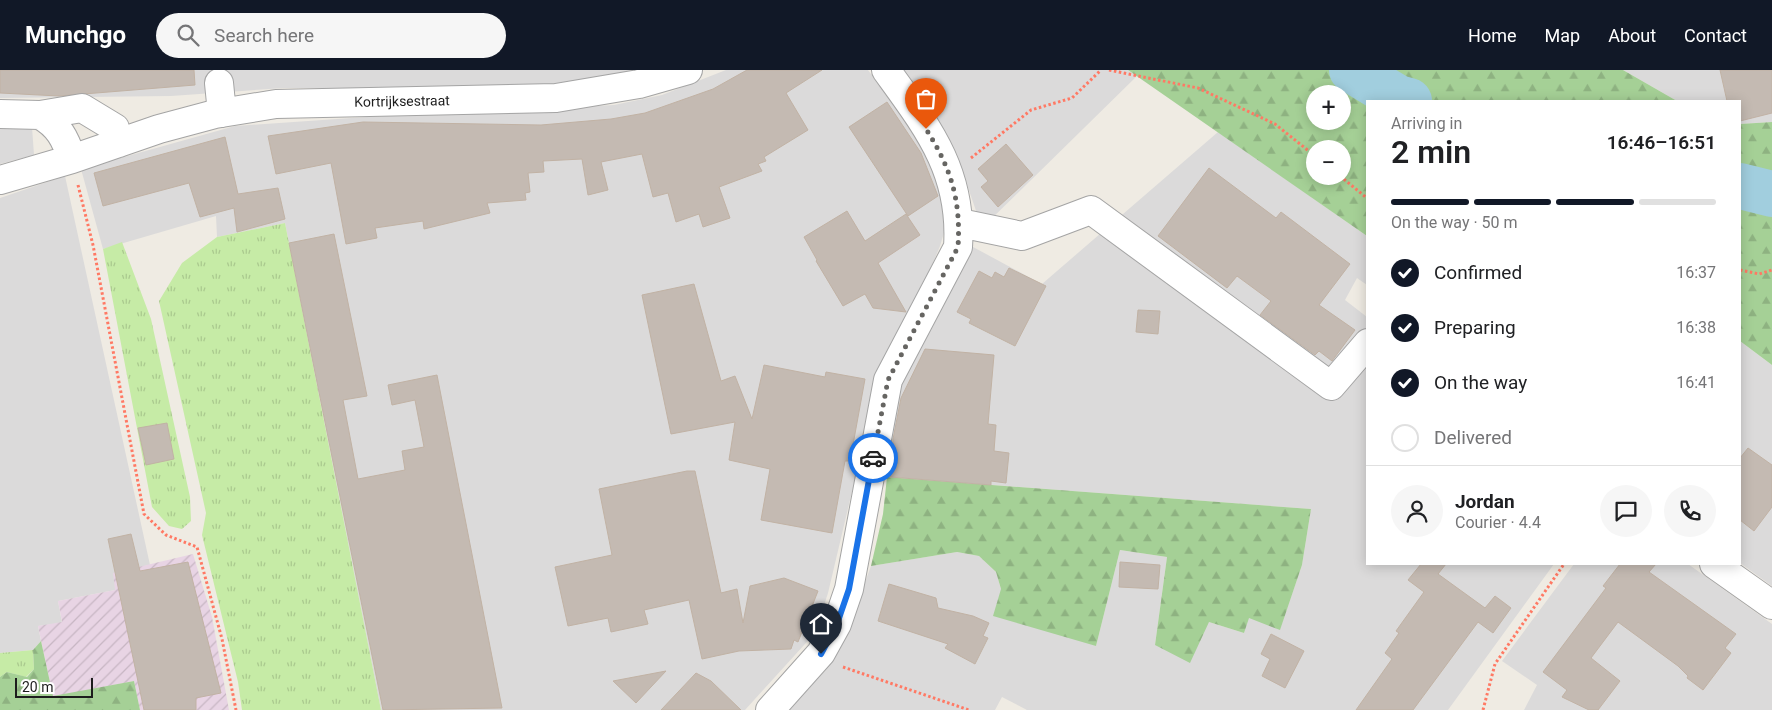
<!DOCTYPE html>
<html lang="en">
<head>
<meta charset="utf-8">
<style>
	body { margin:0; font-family:Roboto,sans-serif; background:#f6f6f6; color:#202124; height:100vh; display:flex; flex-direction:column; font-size:19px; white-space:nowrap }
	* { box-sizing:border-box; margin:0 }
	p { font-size:16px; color:#757577 }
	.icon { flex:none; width:28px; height:28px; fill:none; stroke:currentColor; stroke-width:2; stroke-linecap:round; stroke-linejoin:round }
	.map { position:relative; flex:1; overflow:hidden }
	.drawer { position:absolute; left:1366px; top:30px; width:375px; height:465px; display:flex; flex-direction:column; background:#fff; border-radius:0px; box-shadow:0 2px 12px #0003 }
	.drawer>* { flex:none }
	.controls { position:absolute; left:1306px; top:15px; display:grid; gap:10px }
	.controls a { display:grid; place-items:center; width:45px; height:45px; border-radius:50%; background:#fff; box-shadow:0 2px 12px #0003; font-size:25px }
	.scale { position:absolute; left:15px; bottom:12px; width:78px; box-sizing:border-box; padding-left:5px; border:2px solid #1d1d1d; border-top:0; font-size:14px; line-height:18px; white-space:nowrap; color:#1d1d1d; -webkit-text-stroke:4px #fff; paint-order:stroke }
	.pin { position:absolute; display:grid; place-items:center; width:42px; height:42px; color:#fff; margin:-51px -21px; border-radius:50% 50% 50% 0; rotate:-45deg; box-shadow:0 0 5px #0007 }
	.pin .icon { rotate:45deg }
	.courier { position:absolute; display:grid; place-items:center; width:50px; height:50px; margin:-25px; border:4px solid #1a73e8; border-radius:50%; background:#fff; color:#222; box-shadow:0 1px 6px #0007 }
	.summary em { font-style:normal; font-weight:600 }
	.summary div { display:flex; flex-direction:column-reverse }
	.summary { display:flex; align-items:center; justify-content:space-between; height:85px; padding:0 25px }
	h1 { font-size:32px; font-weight:600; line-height:38px }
	.bar { display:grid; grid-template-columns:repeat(4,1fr); gap:8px 5px; align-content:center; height:60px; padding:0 25px }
	.bar i { height:6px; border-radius:4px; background:#e0e0e0 }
	.bar .selected { background:#111827 }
	.bar p { grid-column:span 4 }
	.line { display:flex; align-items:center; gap:12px; padding:0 25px; border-top:1px solid #e0e0e0 }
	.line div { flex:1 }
	.round { display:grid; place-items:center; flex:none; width:52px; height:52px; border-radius:26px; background:#f6f6f6 }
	ol { padding:0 25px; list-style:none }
	li { display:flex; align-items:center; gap:15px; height:55px }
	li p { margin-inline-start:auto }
	li .icon { padding:5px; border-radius:50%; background:#111827; color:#fff; stroke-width:4 }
	li:last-child { color:#757577 }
	li i { width:28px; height:28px; border:2px solid #e0e0e0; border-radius:50% }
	header { display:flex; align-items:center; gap:30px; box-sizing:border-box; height:70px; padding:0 25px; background:#111827; color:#fff }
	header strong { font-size:24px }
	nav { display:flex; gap:28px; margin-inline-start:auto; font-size:18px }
	.search { width:350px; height:45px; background:#f6f6f6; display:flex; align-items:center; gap:12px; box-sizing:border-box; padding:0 18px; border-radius:28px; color:#757577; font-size:19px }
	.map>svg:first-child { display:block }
	.residential { fill:#dbdada }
	.industrial { fill:url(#industrial-furrows) }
	.grass { fill:url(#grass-tufts) }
	.forest { fill:url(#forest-firs); fill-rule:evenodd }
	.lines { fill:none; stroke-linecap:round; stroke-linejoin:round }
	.river { stroke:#a1cede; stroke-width:46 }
	.building { fill:#c4bab2; stroke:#c1b2a4 }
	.minor-casing { stroke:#a4a4a4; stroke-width:30 }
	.path { stroke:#ff7964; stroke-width:3; stroke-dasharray:2.5 2.5; stroke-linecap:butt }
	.minor { stroke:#fff; stroke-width:28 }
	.done { stroke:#666562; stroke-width:5; stroke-dasharray:0 9 }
	.route { stroke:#1a73e8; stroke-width:6 }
	.labels { text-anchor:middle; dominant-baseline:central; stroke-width:5; stroke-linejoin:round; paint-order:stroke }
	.street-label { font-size:14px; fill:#1d1d1d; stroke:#fff }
</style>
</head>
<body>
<header>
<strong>Munchgo</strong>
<div class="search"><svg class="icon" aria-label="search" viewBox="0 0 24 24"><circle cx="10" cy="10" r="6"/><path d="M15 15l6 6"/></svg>Search here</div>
<nav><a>Home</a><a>Map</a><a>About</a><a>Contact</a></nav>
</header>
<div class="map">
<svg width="1772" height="640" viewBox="0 0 1772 640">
	<defs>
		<pattern id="industrial-furrows" width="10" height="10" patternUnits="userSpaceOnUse" patternTransform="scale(1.25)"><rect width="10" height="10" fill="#e8d4e4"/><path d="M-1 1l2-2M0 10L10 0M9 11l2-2" fill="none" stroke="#c7b6c3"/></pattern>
		<pattern id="grass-tufts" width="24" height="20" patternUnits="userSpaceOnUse" patternTransform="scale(1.25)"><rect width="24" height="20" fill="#c6eba6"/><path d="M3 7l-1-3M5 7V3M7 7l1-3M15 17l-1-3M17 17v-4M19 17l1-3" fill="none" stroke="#aac98e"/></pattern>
		<pattern id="forest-firs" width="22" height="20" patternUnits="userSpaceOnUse" patternTransform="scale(1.25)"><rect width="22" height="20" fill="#a5d096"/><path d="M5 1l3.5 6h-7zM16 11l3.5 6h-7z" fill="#8eb281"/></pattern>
	</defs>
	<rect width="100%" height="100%" fill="#efebe3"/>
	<path class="residential" d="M0,0H642L578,12L497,18H284L171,26L0,28Z
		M726,0H868L912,61L945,114L949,146L940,176L921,222L880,303L828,523L815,563L745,640H381L285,153L217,167L216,146L103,179L81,99L235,56L366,47L614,35L662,25Z
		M903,0H1128L1137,6L982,158L956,83L924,28Z
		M1623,0H1772V52L1740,54V31H1677Z
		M0,55L32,57L34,85L0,94Z
		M1218,62L1367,166V215L1357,208L1345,230L1367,247L1368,494H1554L1448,640H1027L1002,627L995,640H787L825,601L843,572L871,496L957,482L979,486L996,502L1001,519L1096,576L1120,480L1167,487L1155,575L1209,552L1244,563L1248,547L1280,559L1302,495L1311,439L887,407V340L899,303L973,177L1042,214Z
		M65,106L150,495L139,497L115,520L58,531L62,553L38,556L41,571L33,580L0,583V128Z
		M1740,271L1772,295V516L1740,493Z
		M1574,494H1688L1772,554V640H1524L1537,615L1502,591Z"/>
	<path class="industrial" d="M193,484L212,547L229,640H140L134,611L53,627L38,556L62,552L58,531L115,520L113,503Z"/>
	<path class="grass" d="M285,153L381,640H242L238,612L202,465L206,443L159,231L182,193L217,167Z
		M122,172L151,249L190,427L191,451L182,459L169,456L152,437L103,179Z
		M33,580L34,599L26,607L7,602L0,607V583Z"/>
	<path class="forest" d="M1128,0H1623L1677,31H1368L1367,166ZM1315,24H1342V51H1315ZM1315,79H1342V106H1315Z
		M1772,52V295L1740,271V54Z
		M887,407L1311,439L1302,495L1280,560L1249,548L1244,563L1209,552L1190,593L1155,575L1167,487L1120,480L1096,576L993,546L1001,519L996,502L979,486L957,482L871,496L883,444Z
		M41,571L53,626L134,611L140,640H0V607L7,602L27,607L34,599L33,580Z"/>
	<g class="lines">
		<path class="river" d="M1352,0L1398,28L1409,31
			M1740,116L1772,124"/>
	</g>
	<path class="building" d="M0,0H194L195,15L59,26L0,23Z
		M747,0H822L786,23L808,60L764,87L766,91L758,94L762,101L719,117L730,148L703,157L699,144L676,152L668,123L653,127L642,84L601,92L608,120L588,125L582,89L543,91L544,102L528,103L530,122L525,123L526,130L487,133L490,143L424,159L423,151L375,158L377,168L346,174L331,93L276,104L268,66L363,52L541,55L611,49L645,43L713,19Z
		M1720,0H1772V43L1740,51V31H1727Z
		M887,32L921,83L938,126L908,146L849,57Z
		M225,67L238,124L278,118L285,149L237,162L234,138L200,147L189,113L103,136L94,103Z
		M1006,74L1033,105L998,137L981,117L988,111L978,99Z
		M1209,98L1276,148L1281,142L1350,194L1319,235L1355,260L1332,291L1319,281L1315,285L1260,245L1271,231L1237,206L1227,218L1158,166Z
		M847,141L865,171L906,144L920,165L878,193L906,242L873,238L865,224L843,236L816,191L817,190L804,167Z
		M334,164L367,326L343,330L358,409L405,400L402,381L424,377L415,330L392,335L388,315L437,305L502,638L383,640L289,173Z
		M1009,198L1046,216L1015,276L969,253L971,249L957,242L979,201L992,208L995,202L1004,207Z
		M694,214L721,311L735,306L752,349L764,295L825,307L826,302L865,309L850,391H845L832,463L761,450L770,399L729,390L735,352L671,364L642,225Z
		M1138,240L1160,241L1158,264L1136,262Z
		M925,279L994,285L988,354L996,355L994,381L1009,383L1006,413L991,411V415L890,407L893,369L901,328Z
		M167,353L174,389L146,395L138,358Z
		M1748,378L1772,395V437L1754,461L1740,450V388Z
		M687,401H695L721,523L737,519L743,553L750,516L784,508L818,521L798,572L794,570L791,579L739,581L702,589L689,530L644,540L648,554L611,562L608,548L568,556L555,497L612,485L599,419Z
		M131,464L140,501L188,492L221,623L196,628V640H144L108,469Z
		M1120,492L1160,495L1158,519L1119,517Z
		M1421,494H1446L1438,504L1485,538L1495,526L1511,538L1493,563L1478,552L1413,640H1356L1392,589L1385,583L1399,563L1396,561L1424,522L1408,510Z
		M1620,494H1656L1649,502L1736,564L1725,578L1731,583L1703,620L1687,608L1688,606L1678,596L1618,552L1591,588L1620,611L1598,640H1589L1562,627L1567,620L1543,602L1606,518L1603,516Z
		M889,514L936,528L938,538L973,546L989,553L983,566L988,568L975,594L945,578L948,574L878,551Z
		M1271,564L1304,581L1285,618L1262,606L1270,589L1261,584Z
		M666,601L636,633L613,611Z
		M696,603L711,611L741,640H661Z"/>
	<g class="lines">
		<g class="minor-casing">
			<path id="minor" d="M219,13L222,43
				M0,44L40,45L82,38L115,58L119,73
				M40,45C59,56 65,68 72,89
				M0,110L72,89L159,59L215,44L276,34L556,28L639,14L688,0
				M960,153L1022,166L1091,140L1331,316L1368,273
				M1714,494L1772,535
				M770,640L821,583L837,554L849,519L888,310L958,177C963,102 928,58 886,0"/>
		</g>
		<path class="path" d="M1109,0L1198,18L1275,54L1315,86
			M971,88L1031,40L1072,28L1101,0
			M1340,106L1368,129
			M78,115L93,175L144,444L166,465L197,477L222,569L236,640
			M1740,200L1759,204L1772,200
			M843,597L969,640
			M1483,640L1495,594L1564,494"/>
		<use href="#minor" class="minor"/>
	</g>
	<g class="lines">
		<path class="done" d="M873,388L888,310L958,177C961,130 951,98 926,59"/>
		<path class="route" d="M821,584L837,554L849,519L873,388"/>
	</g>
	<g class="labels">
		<g class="street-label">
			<text transform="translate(402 31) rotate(-1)">Kortrijksestraat</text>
		</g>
	</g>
</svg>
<div class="controls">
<a>+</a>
<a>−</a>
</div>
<div class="scale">20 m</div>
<div class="pin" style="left:926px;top:59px;background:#ea580c"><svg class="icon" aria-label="bag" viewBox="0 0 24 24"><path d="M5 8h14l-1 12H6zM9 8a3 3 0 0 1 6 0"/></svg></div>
<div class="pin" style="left:821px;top:584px;background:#1f2937"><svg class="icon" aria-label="home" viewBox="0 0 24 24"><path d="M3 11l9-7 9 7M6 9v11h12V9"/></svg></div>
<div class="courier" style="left:873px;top:388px"><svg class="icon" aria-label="car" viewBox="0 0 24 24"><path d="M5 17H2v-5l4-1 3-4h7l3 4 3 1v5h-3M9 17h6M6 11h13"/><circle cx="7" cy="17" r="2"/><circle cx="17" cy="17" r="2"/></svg></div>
<section class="drawer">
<div class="summary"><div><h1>2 min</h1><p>Arriving in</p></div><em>16:46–16:51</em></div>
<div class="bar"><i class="selected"></i><i class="selected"></i><i class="selected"></i><i></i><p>On the way · 50 m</p></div>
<ol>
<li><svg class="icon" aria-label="check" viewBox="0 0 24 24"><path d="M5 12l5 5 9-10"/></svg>Confirmed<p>16:37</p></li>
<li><svg class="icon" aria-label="check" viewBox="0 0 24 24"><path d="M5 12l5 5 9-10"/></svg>Preparing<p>16:38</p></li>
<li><svg class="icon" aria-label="check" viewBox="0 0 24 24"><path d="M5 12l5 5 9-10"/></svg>On the way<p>16:41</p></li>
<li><i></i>Delivered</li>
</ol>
<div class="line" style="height:90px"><a class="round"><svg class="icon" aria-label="person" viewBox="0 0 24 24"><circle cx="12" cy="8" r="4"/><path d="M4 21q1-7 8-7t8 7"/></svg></a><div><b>Jordan</b><p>Courier · 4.4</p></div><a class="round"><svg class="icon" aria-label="chat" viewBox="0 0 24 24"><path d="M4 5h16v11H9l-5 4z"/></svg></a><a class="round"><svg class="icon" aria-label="phone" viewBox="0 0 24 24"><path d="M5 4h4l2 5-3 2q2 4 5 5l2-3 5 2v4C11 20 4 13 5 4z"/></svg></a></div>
</section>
</div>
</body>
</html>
